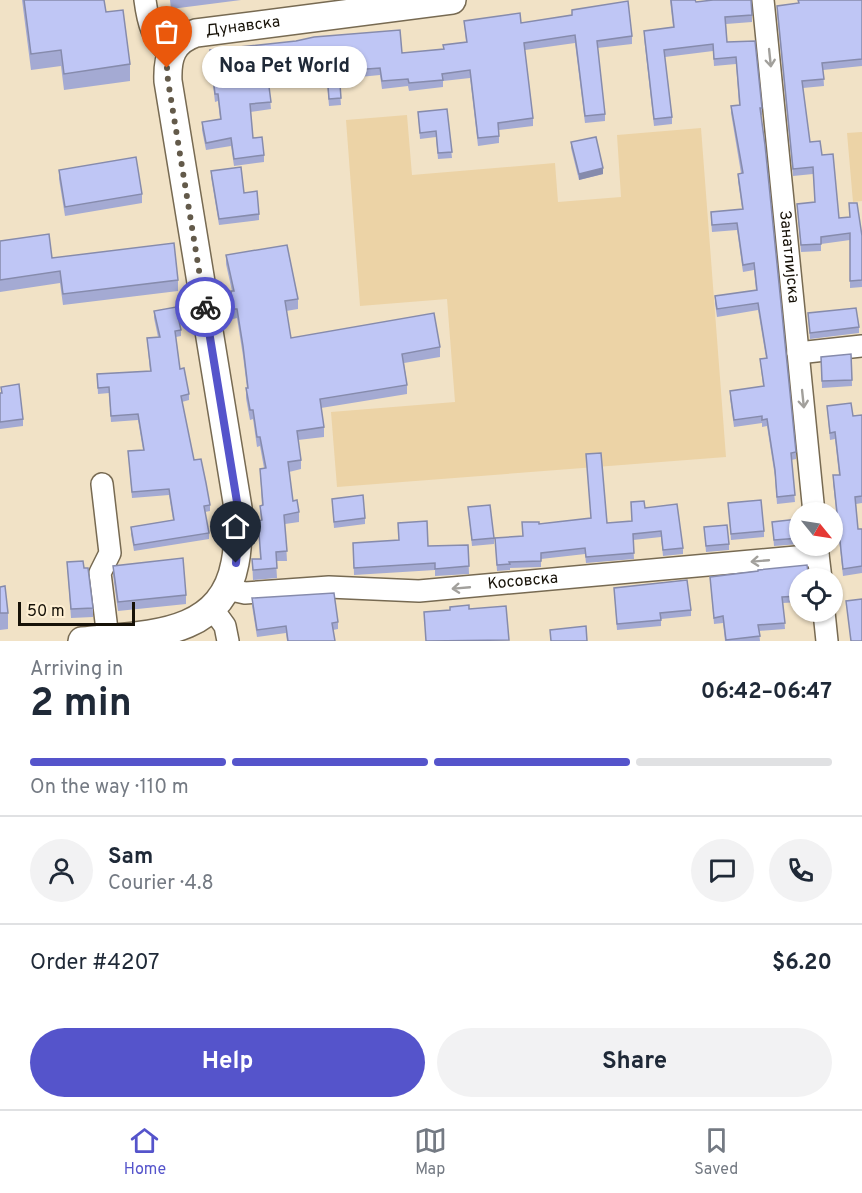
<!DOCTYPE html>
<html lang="en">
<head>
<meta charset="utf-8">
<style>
	body { margin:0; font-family:Overpass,sans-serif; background:#f2f2f3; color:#1f2937; height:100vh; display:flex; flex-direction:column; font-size:22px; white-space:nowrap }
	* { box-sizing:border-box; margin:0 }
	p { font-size:20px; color:#747a83 }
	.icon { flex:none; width:33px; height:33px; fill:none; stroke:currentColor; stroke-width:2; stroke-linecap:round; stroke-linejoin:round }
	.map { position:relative; height:641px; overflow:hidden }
	.details { display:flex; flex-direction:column; background:#fff; flex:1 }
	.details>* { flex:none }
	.needle { width:39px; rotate:120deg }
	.tools { position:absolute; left:789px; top:502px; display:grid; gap:12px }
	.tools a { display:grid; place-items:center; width:54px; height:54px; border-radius:50%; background:#fff; box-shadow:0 2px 4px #0004; font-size:30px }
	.scale { position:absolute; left:18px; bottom:15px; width:117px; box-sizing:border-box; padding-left:6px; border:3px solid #161107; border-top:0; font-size:16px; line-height:21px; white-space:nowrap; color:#161107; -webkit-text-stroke:4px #feefd3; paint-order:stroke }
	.pin { position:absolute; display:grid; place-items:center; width:51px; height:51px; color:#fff; margin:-62px -26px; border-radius:50% 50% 50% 0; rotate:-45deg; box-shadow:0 0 6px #0007 }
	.pin .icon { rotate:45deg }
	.courier { position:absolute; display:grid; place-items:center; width:60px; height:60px; margin:-30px; border:4px solid #5554cb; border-radius:50%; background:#fff; color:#222; box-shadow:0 2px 8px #0007 }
	.bubble { position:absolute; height:42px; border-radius:21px; background:#fff; box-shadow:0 2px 4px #0004; font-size:20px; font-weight:700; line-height:42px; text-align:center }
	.headline em { font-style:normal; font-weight:700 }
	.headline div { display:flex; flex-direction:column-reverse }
	.headline { display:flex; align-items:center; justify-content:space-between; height:102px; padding:0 30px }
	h1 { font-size:39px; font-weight:700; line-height:45px }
	.bar { display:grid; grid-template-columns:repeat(4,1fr); gap:9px 6px; align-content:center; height:72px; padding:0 30px }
	.bar i { height:8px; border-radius:4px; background:#e0e1e3 }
	.bar .selected { background:#5554cb }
	.bar p { grid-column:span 4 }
	.line { display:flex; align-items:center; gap:15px; padding:0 30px; border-top:2px solid #e0e1e3 }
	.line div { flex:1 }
	.round { display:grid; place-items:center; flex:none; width:63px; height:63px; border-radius:32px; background:#f2f2f3 }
	.primary-button { display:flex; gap:12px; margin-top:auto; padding:12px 30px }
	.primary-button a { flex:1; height:69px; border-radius:36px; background:#5554cb; color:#fff; font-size:24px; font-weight:700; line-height:69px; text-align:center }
	.primary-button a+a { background:#f2f2f3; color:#1f2937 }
	.tab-bar { display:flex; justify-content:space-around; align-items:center; height:84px; border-top:2px solid #e0e1e3; background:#fff; font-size:16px; color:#747a83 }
	.tab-bar a { display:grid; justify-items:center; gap:3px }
	.tab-bar .selected { color:#5554cb }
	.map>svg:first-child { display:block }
	.green { fill:#ecd3a6 }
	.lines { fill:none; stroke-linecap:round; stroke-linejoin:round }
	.minor-casing { stroke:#776a52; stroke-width:24 }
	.major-casing { stroke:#776a52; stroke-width:30 }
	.minor { stroke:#fff; stroke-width:21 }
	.major { stroke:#fff; stroke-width:27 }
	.wall { fill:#a4aad3 }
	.shaded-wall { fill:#868bac }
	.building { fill:#bfc6f5; stroke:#868bac; stroke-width:1.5 }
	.oneway { stroke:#a2a09c }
	.done { stroke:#635a4a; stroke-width:6; stroke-dasharray:0 10.8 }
	.route { stroke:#5554cb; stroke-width:8 }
	.labels { text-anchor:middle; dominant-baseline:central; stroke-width:4.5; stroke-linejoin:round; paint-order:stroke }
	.street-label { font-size:16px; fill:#161107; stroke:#feefd3 }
</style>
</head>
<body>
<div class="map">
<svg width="862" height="641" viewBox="0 0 862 641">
	<rect width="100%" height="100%" fill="#f1e2c6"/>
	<path class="green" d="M407,115L412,175L555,163L558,202L621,197L617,135L701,128L726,457L337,487L331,412L455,402L447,299L360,306L346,120Z
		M862,132V201L853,202L847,133Z"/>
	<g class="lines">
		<g class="minor-casing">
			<g id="minor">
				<path d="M145,0C148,23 152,39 170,54"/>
				<path id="s1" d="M763,0L814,513"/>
				<path d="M798,353L862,346"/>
				<path d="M102,484L110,553L100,573L108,638"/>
				<path d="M817,546L821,579"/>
				<path id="s2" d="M227,589L245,593L329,587L419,591L818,555"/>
				<path d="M212,608L225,626L228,641"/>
				<path d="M824,612L827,641"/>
			</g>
		</g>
		<g class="major-casing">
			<g id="major">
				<path id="s3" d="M82,641C143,634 221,639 235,563C239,544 238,526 238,508L168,81C167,57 172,41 196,33L452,0"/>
			</g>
		</g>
		<use href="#minor" class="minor"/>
		<use href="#major" class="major"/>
	</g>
	<path class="wall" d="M22,0H104L106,12L130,64V81L64,90L61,66L31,70Z
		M170,0H241L171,9Z
		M670,0H695L696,2L752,15V22L726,24L727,42L762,108V115H761L796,452V459L791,460L795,502L777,504L775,477L767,426L762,427V423L734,427L730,398V391L763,386L760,359L766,358L758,310L717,317L715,303V296L756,290L754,270L743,272L737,230L712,232L711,219V212L742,209L738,181V174L741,173L731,113V106L739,105L736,64L714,66L713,51L665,57L672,117V124L654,126L644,38V31L673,27Z
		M798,0H862V66L823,70L824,86L803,88L810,142L822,155L839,218L862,236V287L850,288V240L821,244V251L801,252L797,204L815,202L813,174L793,176L777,13V6L798,3Z
		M572,10L632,36V44L597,48L605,114V121L585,123L575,43L525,50L533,118V126L499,130V143L478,146L470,78L443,81V87L409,91L408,86L382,89L380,75L339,79L341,105L329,106L326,69L290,73L291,83L269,86L271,109L250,112L253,138L264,155V162L234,166L231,146L206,150L202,130V122L220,119L218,101L215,102L210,58V50L402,53L443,49L466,42L464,21L521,23L572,15Z
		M447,109L452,158L438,159L436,137L420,139L418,112Z
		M571,142L603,174L579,180L571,148Z
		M59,170L142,194V203L65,216L59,179Z
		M211,171L244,193L259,214V220L219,225L211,177Z
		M0,241L52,258L178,280V291L63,305L60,283L0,292Z
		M226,255L298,299V309L286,311L291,338L440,347V357L404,363L407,385V394L321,408L324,427V437L298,440L301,460V469L289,472L293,501L299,512V522L285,524L287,561H276L277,578L253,580L252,559H260L258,521L261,520L260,506H262L260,469L264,468L260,446L257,447L253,419L250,420L246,398V388H247L243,356L237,318L233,319L231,301V291H232L226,264Z
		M154,311L181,330V336L176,337L180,369L189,394V400L182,402L194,460L210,505V511L205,512L209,533V539L134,551L131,534V527L173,520L169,495L132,498L128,451L143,450L138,420L111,422L109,393L98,394L97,374L150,371L147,338L158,337L154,318Z
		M808,313L859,327V333L810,339Z
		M851,354L852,386L822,388L821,357Z
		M1,387L23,419V426L0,429V393H1Z
		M827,406L853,416L862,415V503L856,504L858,529H862V573L843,576L833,482V475H839L835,439L830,440Z
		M586,454L607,523L632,521L631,502L645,508L683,548V554L663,556L661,537L633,540L634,559L586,563L585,554L541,559V567L510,568V570L497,571L495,538L522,536L539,524L591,518Z
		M332,499L365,518V524L334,528Z
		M728,503L764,531V537L731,540Z
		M468,507L494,538V544L472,546Z
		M772,522L800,534V544L774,546Z
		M704,527L729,544V550L706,552Z
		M353,543L428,546L468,545L469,574L435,576V570L354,575Z
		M67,562L93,608V617L71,618Z
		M113,566L186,595V604L118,611L113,575Z
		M710,577L800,579V602L783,603L785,629L759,631L760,641H725L723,623L714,624Z
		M0,587L8,613V629L0,630Z
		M614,588L691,610V616L661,619V626L617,630Z
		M252,598L338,622V629L333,630L335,641H287L286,633L257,637L252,606Z"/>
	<path class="shaded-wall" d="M603,168V174L579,180V174Z"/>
	<path class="building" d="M24,0H104L106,12L123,10L130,64L64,74L61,50L31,54Z
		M671,0H695L696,2L713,0H751L752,15L725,17L727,42L755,41L762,108H760L765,145L796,452L791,453L795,495L777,497L775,470L767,419L762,420V416L734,420L730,391L764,386L760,359L767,358L758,303L717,309L715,296L757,290L754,263L743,265L737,223L712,225L711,212L743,209L738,174L743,173L731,106L740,105L736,57L714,59L713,44L664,50L672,117L654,119L644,31L674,27Z
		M798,0H862V59L822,63L824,79L802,81L810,142L820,141L822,155L833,154L839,218L850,217L849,203H857L862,236V280L850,281V233L821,237V244L801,245L797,204L815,202L813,167L793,169L777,6L799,3Z
		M628,1L632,36L597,41L605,114L585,116L575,35L524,43L533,118L498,123L499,136L478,138L470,70L442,74L443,80L409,83L408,79L382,81L380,68L339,71L341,98L329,99L326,61L289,66L291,76L268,79L271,102L250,104L253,138L262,137L264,155L234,159L231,138L206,143L202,122L221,119L218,94H215L210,50L296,41L314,37L400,30L402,53L444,49L443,45L467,42L464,21L520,13L521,23L572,15V10Z
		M447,109L452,152L438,153L436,131L420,133L418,112Z
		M596,137L603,168L579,174L571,142Z
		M136,157L142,194L65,207L59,170Z
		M241,167L244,193L257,191L259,214L219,219L211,171Z
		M49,234L52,258L174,243L178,280L63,294L60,271L0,280V241Z
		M287,245L298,299L285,301L291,338L434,313L440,347L402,354L407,385L320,399L324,427L297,431L301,460L288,462L293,501L297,500L299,512L284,515L287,551L276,552L277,568L253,570L252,559H261L258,521L262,520L260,506L263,505L260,469L266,468L260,437H257L253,410H250L246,388H248L243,346L237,309H233L231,291H234L226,255Z
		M176,307L181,330L175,331L180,369L184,368L189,394L181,396L194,460L201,459L206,483L210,505L204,506L209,533L134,545L131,527L174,520L169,489L132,492L128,451L144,450L138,414L111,416L109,387L98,388L97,374L151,371L147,338L160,337L154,311Z
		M856,308L859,327L810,333L808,313Z
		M851,354L852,380L822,381L821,357Z
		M19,384L23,419L0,422V393H2L1,387Z
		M851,403L853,416L862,415V496L855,497L858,529H862V566L843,569L833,475H840L835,432L830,433L827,406Z
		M601,453L607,523L632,521L631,502L644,501L645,508L677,504L683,548L663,550L661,531L633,534L634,553L586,557L585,548L541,553V561L509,562L510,564L497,565L495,538L523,536L522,522H539V524L591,518L586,454Z
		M363,495L365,518L334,522L332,499Z
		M761,500L764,531L731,534L728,503Z
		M490,505L494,538L472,540L468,507Z
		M798,519L800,538L774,540L772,522Z
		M427,521L428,546L468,545L469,566L435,569V563L354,568L353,543L399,540L398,523Z
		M727,525L729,544L706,546L704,527Z
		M183,558L186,595L118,602L113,566Z
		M83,561L84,568H88L93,608L71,609L67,562Z
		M807,565L809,579H800V596L782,597L785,623L758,625L760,636L726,640L723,616L714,618L710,577L758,571V570Z
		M687,580L691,610L660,613L661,620L617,624L614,588Z
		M5,586L8,613H0V587Z
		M334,593L338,622L332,623L335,641H288L286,626L257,630L252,598Z
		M862,599V641H851L846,601Z
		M469,605V609L506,606L509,640L426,641L424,612L450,610V607Z
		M586,626L587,641H551L550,630Z"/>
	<defs><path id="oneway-shaft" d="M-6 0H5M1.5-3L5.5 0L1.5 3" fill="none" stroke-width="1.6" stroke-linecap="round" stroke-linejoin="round" transform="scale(1.5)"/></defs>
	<g class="oneway">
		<use href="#oneway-shaft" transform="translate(770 58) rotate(84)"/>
		<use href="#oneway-shaft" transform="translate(803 399) rotate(84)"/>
		<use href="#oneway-shaft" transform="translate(760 561) rotate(175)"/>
		<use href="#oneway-shaft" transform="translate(461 588) rotate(175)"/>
	</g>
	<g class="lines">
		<path class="done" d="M167,68L168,81L205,307"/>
		<path class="route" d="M205,307L238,508V541L236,563"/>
	</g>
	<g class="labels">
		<g class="street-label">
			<text stroke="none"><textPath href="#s3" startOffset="784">Дунавска</textPath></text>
			<text stroke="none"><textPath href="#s1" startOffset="258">Занатлијска</textPath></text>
			<text stroke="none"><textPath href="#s2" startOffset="297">Косовска</textPath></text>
		</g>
	</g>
</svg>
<div class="tools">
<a><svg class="needle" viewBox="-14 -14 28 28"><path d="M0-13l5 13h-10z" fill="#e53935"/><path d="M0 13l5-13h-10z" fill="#747a83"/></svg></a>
<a><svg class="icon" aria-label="locate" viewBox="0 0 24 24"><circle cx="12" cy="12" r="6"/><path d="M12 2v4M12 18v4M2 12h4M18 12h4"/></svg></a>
</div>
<div class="scale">50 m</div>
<div class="pin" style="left:167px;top:68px;background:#ea580c"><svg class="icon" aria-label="bag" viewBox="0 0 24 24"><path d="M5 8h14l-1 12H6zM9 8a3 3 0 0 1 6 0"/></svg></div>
<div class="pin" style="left:236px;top:563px;background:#1f2937"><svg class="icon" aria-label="home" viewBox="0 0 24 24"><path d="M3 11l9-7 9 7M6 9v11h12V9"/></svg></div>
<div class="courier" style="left:205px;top:307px"><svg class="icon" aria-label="bike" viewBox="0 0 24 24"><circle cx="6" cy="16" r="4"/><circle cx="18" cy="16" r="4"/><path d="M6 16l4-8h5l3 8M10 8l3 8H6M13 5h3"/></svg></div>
<div class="bubble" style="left:202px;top:46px;width:165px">Noa Pet World</div>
</div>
<section class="details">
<div class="headline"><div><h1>2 min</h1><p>Arriving in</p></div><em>06:42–06:47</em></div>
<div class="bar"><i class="selected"></i><i class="selected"></i><i class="selected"></i><i></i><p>On the way · 110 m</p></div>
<div class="line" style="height:108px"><a class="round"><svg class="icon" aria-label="person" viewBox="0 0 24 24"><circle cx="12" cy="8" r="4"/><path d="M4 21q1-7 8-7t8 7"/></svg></a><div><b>Sam</b><p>Courier · 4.8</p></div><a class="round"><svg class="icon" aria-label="chat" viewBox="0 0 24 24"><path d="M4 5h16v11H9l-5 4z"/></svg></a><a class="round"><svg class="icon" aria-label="phone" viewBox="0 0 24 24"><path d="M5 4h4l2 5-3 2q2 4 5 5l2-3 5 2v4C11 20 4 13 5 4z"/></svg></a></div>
<div class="line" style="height:78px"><div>Order #4207</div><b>$6.20</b></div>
<div class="primary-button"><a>Help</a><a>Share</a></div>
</section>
<nav class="tab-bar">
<a class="selected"><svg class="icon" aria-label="home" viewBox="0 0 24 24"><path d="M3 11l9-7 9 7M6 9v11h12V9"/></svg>Home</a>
<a><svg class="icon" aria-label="map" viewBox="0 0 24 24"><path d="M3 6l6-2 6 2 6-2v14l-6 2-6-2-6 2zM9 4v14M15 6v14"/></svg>Map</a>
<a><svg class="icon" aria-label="saved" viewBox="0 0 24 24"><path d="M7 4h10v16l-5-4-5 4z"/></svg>Saved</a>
</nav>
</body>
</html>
